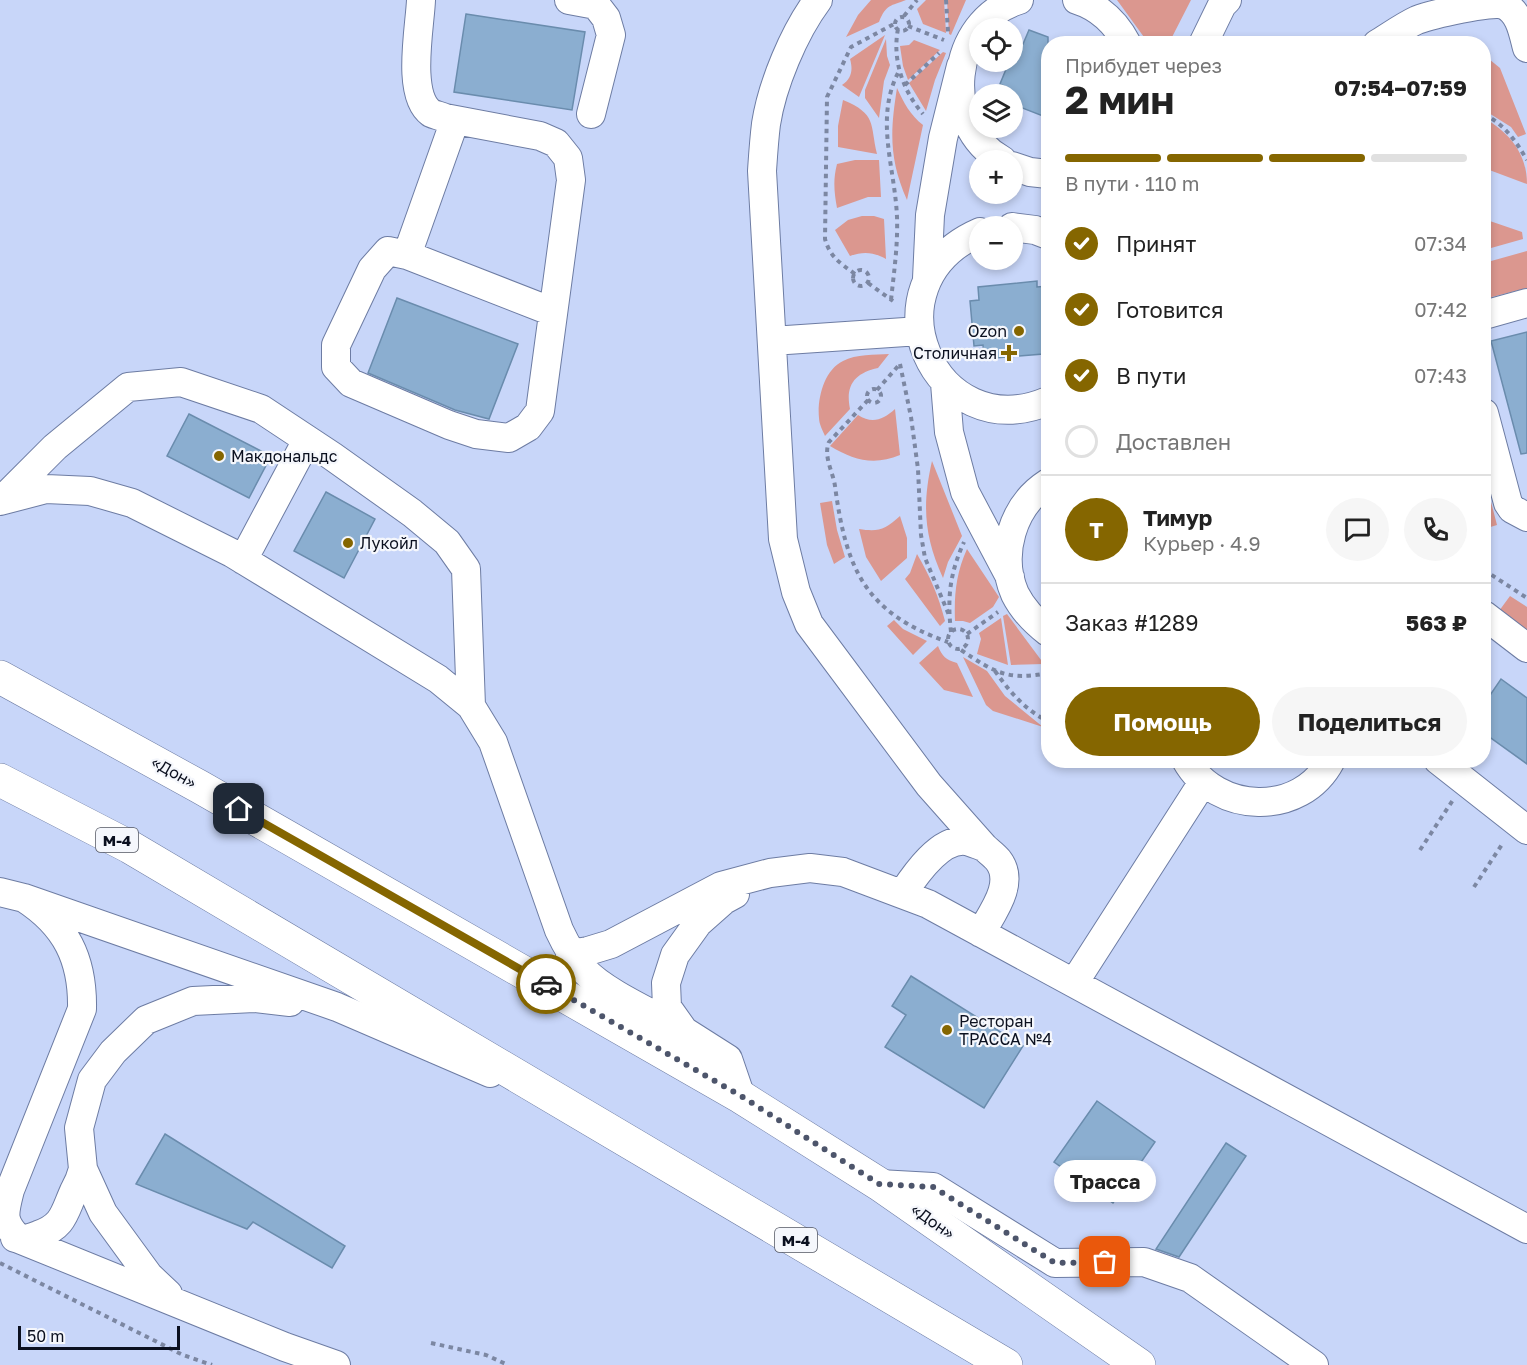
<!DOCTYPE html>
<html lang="ru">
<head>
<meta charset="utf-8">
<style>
	body { margin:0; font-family:"Golos Text",sans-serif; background:#f6f6f6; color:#222; height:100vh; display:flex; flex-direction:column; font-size:22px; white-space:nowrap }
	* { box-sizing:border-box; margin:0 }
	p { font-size:20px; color:#767676 }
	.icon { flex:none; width:33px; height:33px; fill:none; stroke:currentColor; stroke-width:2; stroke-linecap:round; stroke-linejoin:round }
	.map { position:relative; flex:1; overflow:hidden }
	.panel { position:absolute; left:1041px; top:36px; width:450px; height:732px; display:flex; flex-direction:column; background:#fff; border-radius:24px; box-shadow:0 3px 9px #0003 }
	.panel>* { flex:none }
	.controls { position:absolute; left:969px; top:18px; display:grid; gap:12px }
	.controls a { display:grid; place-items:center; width:54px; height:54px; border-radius:50%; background:#fff; box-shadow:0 3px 9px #0003; font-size:30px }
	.scale { position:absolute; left:18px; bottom:15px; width:162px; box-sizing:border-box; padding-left:6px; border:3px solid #0b101f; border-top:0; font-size:16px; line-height:21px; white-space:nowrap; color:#0b101f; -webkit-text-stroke:4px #f5f7fc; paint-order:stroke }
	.pin { position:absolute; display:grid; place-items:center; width:51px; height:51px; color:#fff; margin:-26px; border-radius:12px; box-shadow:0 3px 9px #0006 }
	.courier { position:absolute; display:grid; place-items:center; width:60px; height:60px; margin:-30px; border:4px solid #856600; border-radius:50%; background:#fff; color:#222; box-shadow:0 2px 8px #0007 }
	.bubble { position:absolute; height:42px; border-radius:21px; background:#fff; box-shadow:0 3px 9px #0003; font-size:20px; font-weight:700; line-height:42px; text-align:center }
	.overview em { font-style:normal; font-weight:700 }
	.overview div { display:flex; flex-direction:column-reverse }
	.overview { display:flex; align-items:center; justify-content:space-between; height:102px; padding:0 24px }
	h1 { font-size:39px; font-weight:700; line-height:45px }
	.bar { display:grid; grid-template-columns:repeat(4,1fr); gap:9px 6px; align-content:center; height:72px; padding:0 24px }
	.bar i { height:8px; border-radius:4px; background:#e0e0e0 }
	.bar .active { background:#856600 }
	.bar p { grid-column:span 4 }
	.line { display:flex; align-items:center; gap:15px; padding:0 24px; border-top:2px solid #e0e0e0 }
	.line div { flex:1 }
	.round { display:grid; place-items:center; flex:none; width:63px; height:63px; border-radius:32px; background:#f6f6f6 }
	ol { padding:0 24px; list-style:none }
	li { display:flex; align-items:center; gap:18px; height:66px }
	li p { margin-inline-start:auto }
	li .icon { padding:6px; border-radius:50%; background:#856600; color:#fff; stroke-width:4 }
	li:last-child { color:#767676 }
	li i { width:33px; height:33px; border:3px solid #e0e0e0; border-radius:50% }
	.action { display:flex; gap:12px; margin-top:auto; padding:12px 24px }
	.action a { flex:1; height:69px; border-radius:36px; background:#856600; color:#fff; font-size:24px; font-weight:700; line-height:69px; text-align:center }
	.action a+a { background:#f6f6f6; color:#222 }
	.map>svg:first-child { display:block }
	.green { fill:#db978f }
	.building { fill:#8baed0; stroke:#6a8cad; stroke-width:1.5 }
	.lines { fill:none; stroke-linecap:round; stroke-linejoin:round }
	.minor-casing { stroke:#6d7ca3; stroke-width:30 }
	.highway-casing { stroke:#6d7ca3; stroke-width:34 }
	.path { stroke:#7c87a2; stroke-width:4; stroke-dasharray:4.5 4.5; stroke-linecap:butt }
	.minor { stroke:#fff; stroke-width:28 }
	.highway { stroke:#fff; stroke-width:33 }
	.done { stroke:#4d556b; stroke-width:6; stroke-dasharray:0 10.8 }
	.route { stroke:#856600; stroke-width:8 }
	.poi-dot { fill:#856600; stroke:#f5f7fc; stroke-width:2 }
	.labels { text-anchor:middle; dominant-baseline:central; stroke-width:4.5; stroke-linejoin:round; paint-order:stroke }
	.shield { fill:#f5f7fc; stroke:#515561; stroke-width:1.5 }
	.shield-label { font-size:15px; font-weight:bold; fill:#0b101f }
	.poi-label { font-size:16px; fill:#0b101f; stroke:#f5f7fc; text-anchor:start }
	.street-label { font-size:16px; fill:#0b101f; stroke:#f5f7fc }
</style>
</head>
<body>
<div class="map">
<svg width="1527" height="1365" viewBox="0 0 1527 1365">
	<rect width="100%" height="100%" fill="#c8d6f9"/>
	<path class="green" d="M871,0H906C891,6 886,4 879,22L846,37L858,15Z
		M926,0H944L946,33L923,24L917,9Z
		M947,0H966L951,35L949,34Z
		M1117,0H1191L1169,43L1149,44Z
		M885,35L859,97L842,85C852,79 853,69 850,59Z
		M886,39L887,56L890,65L884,81L879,118L865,98V90Z
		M914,40L940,50L908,80L903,66L900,46L909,45Z
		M943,52L946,53L935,80L926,111L909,83Z
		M1484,55L1500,68L1526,134L1518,137L1511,127L1484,110Z
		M897,88C904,103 910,115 923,125L907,200C889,159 890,132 897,88Z
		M843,100C877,114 870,124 877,154L838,147V126Z
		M1484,118C1510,133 1527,154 1527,184L1484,168Z
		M855,160H879L881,197H868L837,208C834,192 833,179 837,164Z
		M862,216H874L884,219L886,259C873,252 864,251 850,256L835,230L848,220Z
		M1484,219L1522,232L1523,239L1484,250Z
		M1527,251V288L1484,299V263Z
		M889,354L878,368C855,373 845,385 850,409L825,436C823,431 819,424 819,418C817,399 824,370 843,361C856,354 875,355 889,354Z
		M895,409L900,455C874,466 853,460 830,446L858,415C872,424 883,420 895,409Z
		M932,461L962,536L948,562L943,578C924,536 922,505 932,461Z
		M1484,475L1497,525L1484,529Z
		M832,501L837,530L845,557L834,564L827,545L820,503Z
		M900,516L907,538V558L881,581L866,557L859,529C878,532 885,530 900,516Z
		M967,549L999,597L993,607L970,623L963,621H955C954,595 956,573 967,549Z
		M917,554C930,576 939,597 945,621L940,626L905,579L910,573Z
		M1510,596L1527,607V634L1499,611Z
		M1007,614L1044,664L1011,665L1003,616Z
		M1001,618L1008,665L977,654L981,639L979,633Z
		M894,620L903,629L927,641L913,655L887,626Z
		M938,646C942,656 946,660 957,663L973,697L944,690L919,663Z
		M963,657L987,671L1005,696L1043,727L993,711L986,705Z"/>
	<path class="building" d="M466,14L585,32L572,110L454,92Z
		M1029,30L1048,37V118L1012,104V94H1003L1006,87L1000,84L1009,62H1012V52L1017,41L1023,44Z
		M1037,281V287L1048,286V349L1042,350L1043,354L984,359L983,345L974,346L970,301L979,300L978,287Z
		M397,298L518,344L489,419L455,410L368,373Z
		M1527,332V453L1521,454L1491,341Z
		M189,414L271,456L249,498L167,456Z
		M326,492L375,519L344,578L294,551Z
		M1501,679L1527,698V764L1484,733V704Z
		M911,976L1023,1046L984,1108L885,1047L906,1015L892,1006Z
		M1097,1101L1155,1142L1113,1203L1054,1162Z
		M165,1134L345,1246L332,1268L253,1222L247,1229L136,1184Z
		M1226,1143L1246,1156L1179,1257L1156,1249Z"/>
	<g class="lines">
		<g class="minor-casing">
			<path id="minor" d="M421,0C420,27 406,95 431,113C435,115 441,116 445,118L540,136L556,143L568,158L571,180L540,411L528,427L509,438L476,434L449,425L351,383L336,367V345L372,269L388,251L407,255L553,312
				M569,0L596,5L606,18L611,35L591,114
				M818,0C794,32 772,85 766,124C764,140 763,156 762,171L783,539L796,592L809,624L929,785L984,847C978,845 971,842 966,841C940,838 915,875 903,893
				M1077,0C1099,7 1116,23 1127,44
				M1203,44L1222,5L1227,0
				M1377,44C1390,36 1404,26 1417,20C1430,15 1493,0 1504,5C1520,12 1523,33 1527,48
				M1002,160C939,125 949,21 1019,0
				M1012,166L1030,172L1048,174
				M1012,227L1035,230L1048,235
				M980,232C861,284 935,449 1048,401
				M407,255L455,120
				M927,279L930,215L943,138L961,66
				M1484,315L1527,303
				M772,341L920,331
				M945,383L949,432L965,492L1010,577
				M1484,413L1508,503L1512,509L1527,517
				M1048,483C1012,506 998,555 1015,594C1023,610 1035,622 1048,632
				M2,500L55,447L128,387L181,382L261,409L332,456L412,513L447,542L466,569L471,706
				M0,501L46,489L90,491L132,503L232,553L438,679L471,706L493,742L559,930C566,945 573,958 584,970C603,992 658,1016 684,1031
				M243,560L307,440
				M1484,615L1527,648
				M1186,760C1216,814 1301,818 1331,760
				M1438,760L1527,830
				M0,892L24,898L337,1007L490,1073
				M735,894L724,900L698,923L675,955L666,983L667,1007L684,1031L728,1059L741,1097
				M24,898C66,925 83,959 82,1009L10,1190C4,1214 1,1221 19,1239L285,1347L336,1365
				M981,933C992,913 1016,883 998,860C994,855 988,851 984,847
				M570,954L588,951L611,944L721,886L770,873L810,868L843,872L928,904L1527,1229
				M1074,983L1203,782
				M879,1184L933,1187L1055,1263L1144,1262L1190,1278L1314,1365
				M15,1238C22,1241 30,1238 38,1235C64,1226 64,1213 74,1191C78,1184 81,1177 83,1169
				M168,1294L149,1276L103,1213L83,1169L79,1128L92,1080L113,1052L146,1020L193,1001L254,998L290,1002"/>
		</g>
		<g class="highway-casing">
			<path id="highway" d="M0,677L200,787L741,1097L879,1184L1139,1365
				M0,780L130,847L1006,1365"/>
		</g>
		<path class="path" d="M946,0L948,32
			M904,16L917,0
			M895 24a7 7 0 1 1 14 0a7 7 0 1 1-14 0Z
			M908,26L944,40
			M898,29C892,60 903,91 923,114
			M905,85L939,53
			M1484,114C1505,125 1515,140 1527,160
			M853 278a8 8 0 1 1 16 0a8 8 0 1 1-16 0Z
			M855,274C840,263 830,257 825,239L827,97L851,47L894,24
			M868,283L893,301
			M891,300C894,272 898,245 897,217C895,167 874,118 899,71
			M900,364L911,417L918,469L921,535L925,558L949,615
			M867 396a7 7 0 1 1 14 0a7 7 0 1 1-14 0Z
			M877,390L899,365
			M868,400L829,442C823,456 833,472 835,486C846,569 865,613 948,642
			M1484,570L1527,598
			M948 639a10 10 0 1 1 20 0a10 10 0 1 1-20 0Z
			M951,632C947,597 950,573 964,542
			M967,634L998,612
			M961,650C994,672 1007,681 1048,673
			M995,671C1009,691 1026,711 1048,721
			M1420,850L1453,800
			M1474,887L1503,843
			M0,1263L183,1355L212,1365
			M431,1343L486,1355L508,1365"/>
		<use href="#minor" class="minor"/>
		<use href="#highway" class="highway"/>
	</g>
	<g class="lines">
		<path class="done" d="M546,984L741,1096L879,1184L933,1187L1055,1263L1105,1262"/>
		<path class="route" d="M239,809L546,984"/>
	</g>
	<g class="poi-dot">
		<circle cx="1019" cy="331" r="6"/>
		<path d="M1006 344h6v6h6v6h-6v6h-6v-6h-6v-6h6z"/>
		<circle cx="219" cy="456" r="6"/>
		<circle cx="348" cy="543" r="6"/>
		<circle cx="947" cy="1030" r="6"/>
	</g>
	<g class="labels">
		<g class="shield">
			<rect x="96" y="828" width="42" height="24" rx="4.5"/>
			<rect x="775" y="1228" width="42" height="24" rx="4.5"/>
		</g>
		<g class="shield-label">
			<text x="117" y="840">М-4</text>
			<text x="796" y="1240">М-4</text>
		</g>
		<g class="poi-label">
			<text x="1007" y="331" text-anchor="end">Ozon</text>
			<text x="997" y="353" text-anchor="end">Столичная</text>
			<text x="231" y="456">Макдональдс</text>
			<text x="360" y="543">Лукойл</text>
			<text x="959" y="1021">Ресторан<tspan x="959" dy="18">ТРАССА №4</tspan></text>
		</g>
		<g class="street-label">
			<text transform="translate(174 772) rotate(29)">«Дон»</text>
			<text transform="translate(933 1221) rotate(35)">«Дон»</text>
		</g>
	</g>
</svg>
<div class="controls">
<a><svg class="icon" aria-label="locate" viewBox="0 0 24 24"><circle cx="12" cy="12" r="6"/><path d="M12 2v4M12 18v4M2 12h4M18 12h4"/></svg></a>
<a><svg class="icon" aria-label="layers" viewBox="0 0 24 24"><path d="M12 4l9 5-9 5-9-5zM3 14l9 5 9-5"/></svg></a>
<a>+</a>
<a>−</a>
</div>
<div class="scale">50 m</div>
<div class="pin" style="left:1105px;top:1262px;background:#ea580c"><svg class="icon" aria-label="bag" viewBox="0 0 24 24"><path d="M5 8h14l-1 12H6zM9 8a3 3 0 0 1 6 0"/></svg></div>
<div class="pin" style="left:239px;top:809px;background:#1f2937"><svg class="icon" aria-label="home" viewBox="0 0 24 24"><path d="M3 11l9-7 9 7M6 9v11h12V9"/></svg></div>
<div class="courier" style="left:546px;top:984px"><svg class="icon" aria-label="car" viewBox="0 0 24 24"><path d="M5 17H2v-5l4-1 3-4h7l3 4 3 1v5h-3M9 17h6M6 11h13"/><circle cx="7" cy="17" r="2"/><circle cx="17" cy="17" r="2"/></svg></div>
<div class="bubble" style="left:1054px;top:1160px;width:102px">Трасса</div>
<section class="panel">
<div class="overview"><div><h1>2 мин</h1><p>Прибудет через</p></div><em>07:54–07:59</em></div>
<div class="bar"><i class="active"></i><i class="active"></i><i class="active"></i><i></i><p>В пути · 110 m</p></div>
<ol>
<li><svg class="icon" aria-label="check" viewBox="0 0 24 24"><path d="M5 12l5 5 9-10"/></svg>Принят<p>07:34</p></li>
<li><svg class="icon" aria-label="check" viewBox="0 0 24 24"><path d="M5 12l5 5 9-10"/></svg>Готовится<p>07:42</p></li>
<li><svg class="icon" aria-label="check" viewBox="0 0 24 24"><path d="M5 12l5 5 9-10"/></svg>В пути<p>07:43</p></li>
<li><i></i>Доставлен</li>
</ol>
<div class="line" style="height:108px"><b class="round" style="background:#856600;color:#fff">Т</b><div><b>Тимур</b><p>Курьер · 4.9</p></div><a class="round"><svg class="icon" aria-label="chat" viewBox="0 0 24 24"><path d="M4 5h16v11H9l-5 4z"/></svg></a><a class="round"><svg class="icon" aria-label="phone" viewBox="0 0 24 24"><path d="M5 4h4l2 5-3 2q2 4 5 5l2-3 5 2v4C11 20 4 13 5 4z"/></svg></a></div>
<div class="line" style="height:78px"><div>Заказ #1289</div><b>563 ₽</b></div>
<div class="action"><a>Помощь</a><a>Поделиться</a></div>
</section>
</div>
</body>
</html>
